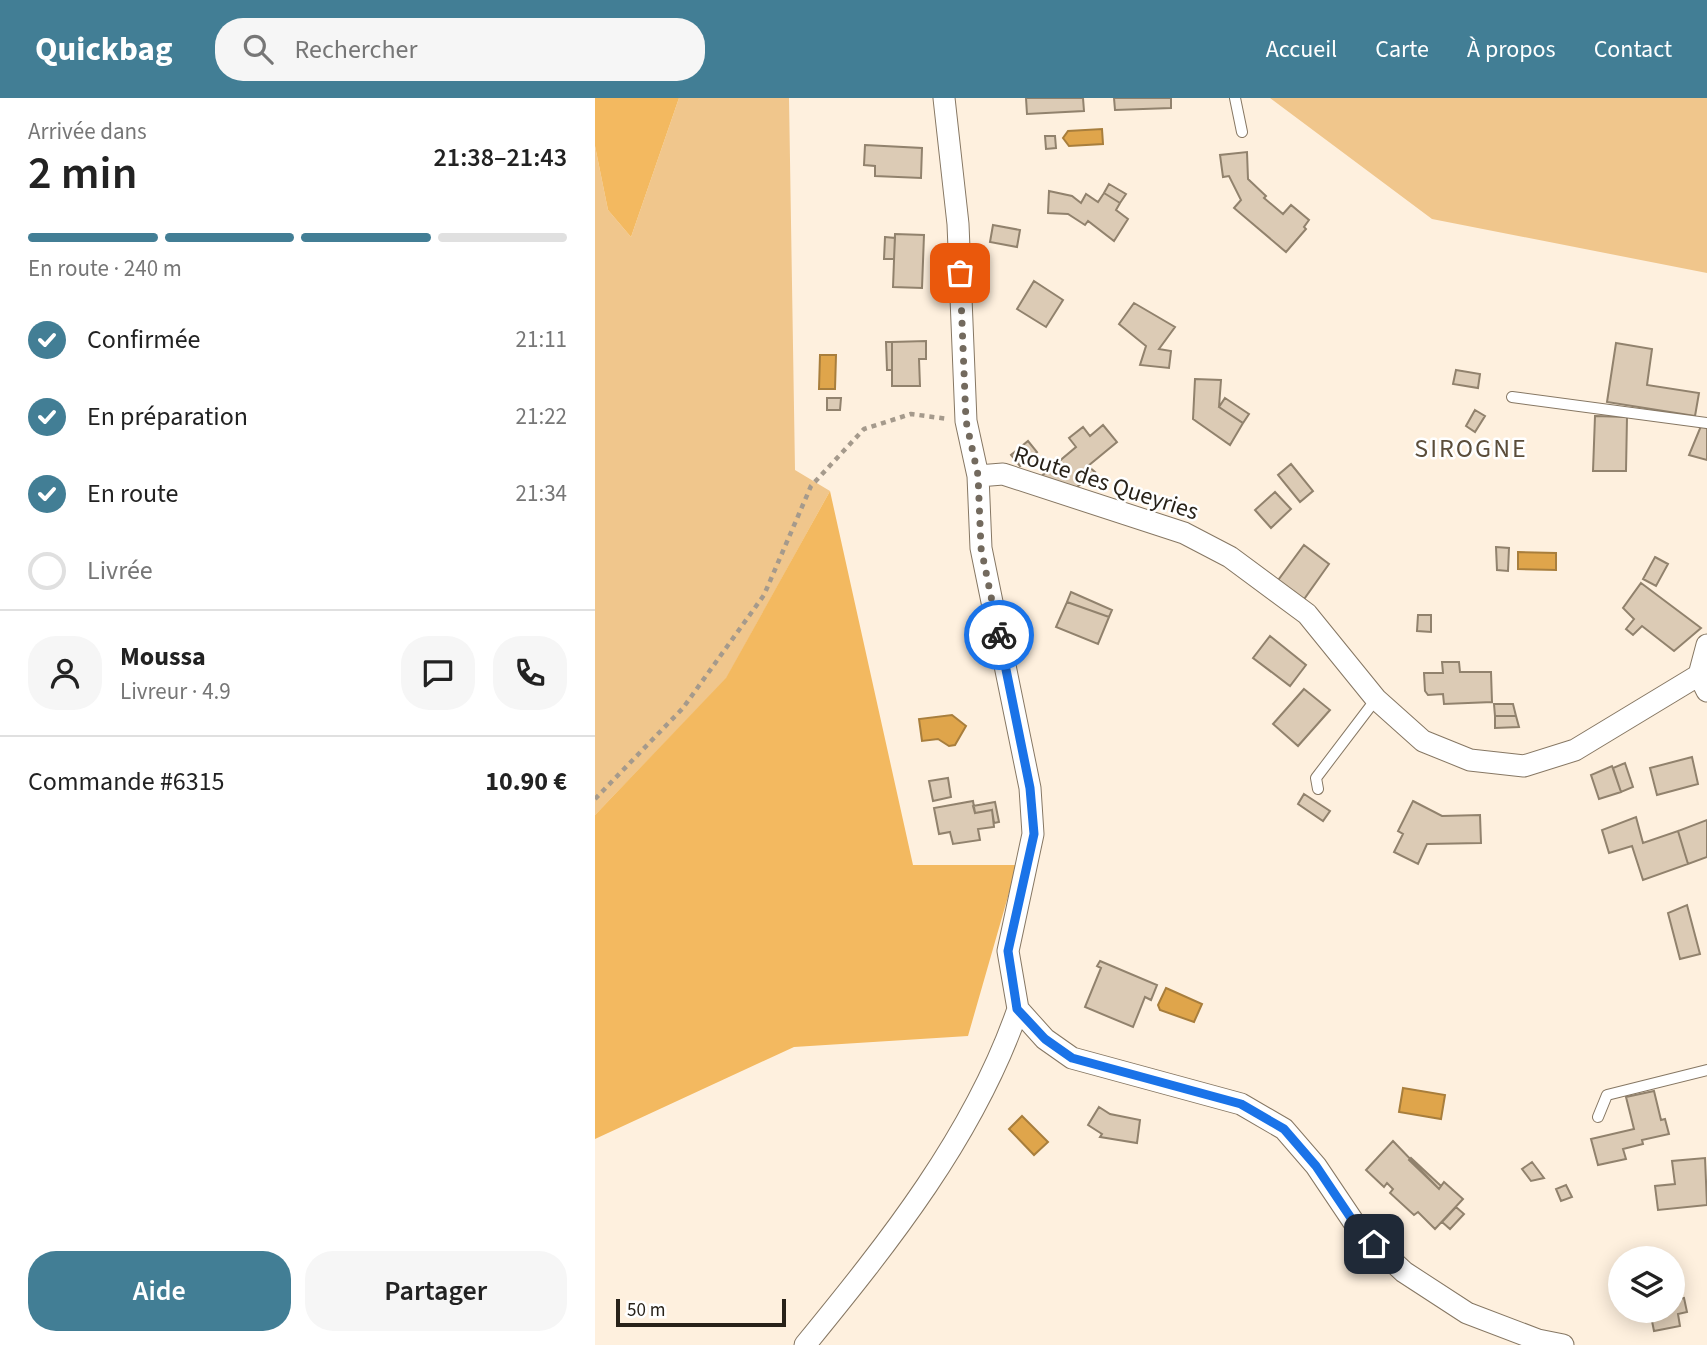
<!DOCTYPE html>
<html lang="fr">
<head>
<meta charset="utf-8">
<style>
	body { margin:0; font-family:"Source Sans 3",sans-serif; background:#f6f6f6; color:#222; height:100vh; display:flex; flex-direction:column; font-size:26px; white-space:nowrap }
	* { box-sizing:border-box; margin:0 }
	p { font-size:23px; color:#767676 }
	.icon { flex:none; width:38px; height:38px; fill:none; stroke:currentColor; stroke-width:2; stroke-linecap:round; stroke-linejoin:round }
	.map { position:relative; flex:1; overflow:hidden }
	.details { display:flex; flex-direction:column; background:#fff; width:595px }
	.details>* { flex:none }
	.tools { position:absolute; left:1013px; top:1148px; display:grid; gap:14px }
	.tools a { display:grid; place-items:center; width:77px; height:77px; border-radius:50%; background:#fff; box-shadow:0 4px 18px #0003; font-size:35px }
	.scale { position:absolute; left:21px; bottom:18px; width:170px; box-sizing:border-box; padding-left:7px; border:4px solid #282219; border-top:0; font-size:19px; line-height:24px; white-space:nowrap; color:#282219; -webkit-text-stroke:5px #fff; paint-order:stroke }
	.pin { position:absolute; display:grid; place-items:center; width:60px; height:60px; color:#fff; margin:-30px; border-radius:14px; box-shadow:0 4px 10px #0006 }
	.courier { position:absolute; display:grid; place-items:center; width:70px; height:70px; margin:-35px; border:5px solid #1a73e8; border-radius:50%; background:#fff; color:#222; box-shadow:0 2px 9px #0007 }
	.summary em { font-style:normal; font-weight:600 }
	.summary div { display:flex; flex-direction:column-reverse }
	.summary { display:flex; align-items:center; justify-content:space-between; height:119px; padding:0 28px }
	h1 { font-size:46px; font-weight:600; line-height:52px }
	.bar { display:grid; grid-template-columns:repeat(4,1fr); gap:10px 7px; align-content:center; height:84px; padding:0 28px }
	.bar i { height:9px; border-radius:5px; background:#e0e0e0 }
	.bar .active { background:#427e95 }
	.bar p { grid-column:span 4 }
	.line { display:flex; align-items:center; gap:18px; padding:0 28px; border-top:2px solid #e0e0e0 }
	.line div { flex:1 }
	.round { display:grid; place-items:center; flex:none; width:74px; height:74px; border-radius:28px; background:#f6f6f6 }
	ol { padding:0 28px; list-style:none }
	li { display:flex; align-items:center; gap:21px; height:77px }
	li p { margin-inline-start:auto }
	li .icon { padding:7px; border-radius:50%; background:#427e95; color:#fff; stroke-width:4 }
	li:last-child { color:#767676 }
	li i { width:38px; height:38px; border:4px solid #e0e0e0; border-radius:50% }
	.primary-button { display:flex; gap:14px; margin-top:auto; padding:14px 28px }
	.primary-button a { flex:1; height:80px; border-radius:28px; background:#427e95; color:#fff; font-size:28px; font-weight:600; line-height:80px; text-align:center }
	.primary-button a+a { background:#f6f6f6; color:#222 }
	header { display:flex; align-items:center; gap:42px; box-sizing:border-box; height:98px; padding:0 35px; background:#427e95; color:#fff }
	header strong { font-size:33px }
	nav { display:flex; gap:38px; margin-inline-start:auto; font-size:24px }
	.search { width:490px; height:63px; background:#f6f6f6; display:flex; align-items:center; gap:18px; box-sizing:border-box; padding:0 24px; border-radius:28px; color:#767676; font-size:26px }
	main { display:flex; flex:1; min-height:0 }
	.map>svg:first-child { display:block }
	.green { fill:#f0c68c }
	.forest { fill:#f3b960 }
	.water { fill:#dfa54b; stroke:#a87e3c; stroke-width:2 }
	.building { fill:#dccbb5; stroke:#91826d; stroke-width:2 }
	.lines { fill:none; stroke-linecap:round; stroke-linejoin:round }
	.lane-casing { stroke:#867763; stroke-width:12 }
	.street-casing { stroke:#867763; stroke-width:23 }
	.path { stroke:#a59a8c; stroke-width:4.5; stroke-dasharray:5 5; stroke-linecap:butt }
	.lane { stroke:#fff; stroke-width:10 }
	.street { stroke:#fff; stroke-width:21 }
	.done { stroke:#736a5e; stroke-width:7; stroke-dasharray:0 12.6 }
	.route { stroke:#1a73e8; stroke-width:9 }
	.labels { text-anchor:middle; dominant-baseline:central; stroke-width:5; stroke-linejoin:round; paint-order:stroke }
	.street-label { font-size:24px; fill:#282219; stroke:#fff }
	.neighbourhood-label { font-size:26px; letter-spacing:2px; fill:#5b4d3a; stroke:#fff }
</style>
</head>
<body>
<header>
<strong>Quickbag</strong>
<div class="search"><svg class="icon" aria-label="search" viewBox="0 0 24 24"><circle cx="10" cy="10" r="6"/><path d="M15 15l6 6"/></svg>Rechercher</div>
<nav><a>Accueil</a><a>Carte</a><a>À propos</a><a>Contact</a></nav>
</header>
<main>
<section class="details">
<div class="summary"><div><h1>2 min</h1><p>Arrivée dans</p></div><em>21:38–21:43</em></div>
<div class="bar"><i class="active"></i><i class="active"></i><i class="active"></i><i></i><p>En route · 240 m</p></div>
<ol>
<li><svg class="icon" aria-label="check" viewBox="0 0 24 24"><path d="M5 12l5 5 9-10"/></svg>Confirmée<p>21:11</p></li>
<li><svg class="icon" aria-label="check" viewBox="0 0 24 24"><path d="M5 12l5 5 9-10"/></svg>En préparation<p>21:22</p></li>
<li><svg class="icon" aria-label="check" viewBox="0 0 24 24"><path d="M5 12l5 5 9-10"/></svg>En route<p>21:34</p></li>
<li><i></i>Livrée</li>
</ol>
<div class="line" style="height:126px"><a class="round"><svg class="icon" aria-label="person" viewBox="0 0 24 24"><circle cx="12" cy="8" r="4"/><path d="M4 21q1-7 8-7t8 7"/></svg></a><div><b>Moussa</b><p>Livreur · 4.9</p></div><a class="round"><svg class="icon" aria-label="chat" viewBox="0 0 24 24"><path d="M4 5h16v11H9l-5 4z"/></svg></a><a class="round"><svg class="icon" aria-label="phone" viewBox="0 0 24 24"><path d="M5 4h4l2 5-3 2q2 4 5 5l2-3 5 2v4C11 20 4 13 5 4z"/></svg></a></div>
<div class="line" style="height:91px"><div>Commande #6315</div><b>10.90 €</b></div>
<div class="primary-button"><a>Aide</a><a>Partager</a></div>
</section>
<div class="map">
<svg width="1112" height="1247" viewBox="0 0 1112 1247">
	<rect width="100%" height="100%" fill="#fef0de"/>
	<path class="green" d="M84,0H194L200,372L235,393L131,581L0,717V48L13,112L36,139Z
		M675,0H1112V175L837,121Z"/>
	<path class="forest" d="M0,0H84L36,139L13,112L0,48Z
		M235,393L318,767H422L373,938L199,949L0,1041V717L131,580Z"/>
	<path class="water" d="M507,31L508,46L474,48L468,40L473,33Z
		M225,257H241L240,291H224Z
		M923,454L961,455V472L923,471Z
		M357,617L371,628L360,647L354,648L343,641L327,643L324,621Z
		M571,890L607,906L599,924L565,912L563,907Z
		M808,990L850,997L846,1021L804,1014Z
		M427,1018L453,1044L439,1057L414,1031Z"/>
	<path class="building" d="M431,0H488L489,13L432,16Z
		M519,0H576V10L520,12Z
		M450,38H460L461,50L451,51Z
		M270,47L327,50L326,80L280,78V68L269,67Z
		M652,54L653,81L671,98L669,100L688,116L696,107L714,122L709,129L711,131L691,154L639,110L646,102L634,78L628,79L625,57Z
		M514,86L531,96L525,105L509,95Z
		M454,93L477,98L486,105L491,96L503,104L509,95L525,105L521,112L533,121L519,143L493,123L490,127L473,116L453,115Z
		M398,127L425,132L422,149L395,144Z
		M300,136L329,137L327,190L298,189Z
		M290,139L300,140L299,161H289Z
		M439,183L468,202L451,229L422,211Z
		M539,205L580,229L564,251L576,253L574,270L545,267L551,248L524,226Z
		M331,243V261H324L325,288H297V244Z
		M291,244H297V272H292Z
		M1021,245L1057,251L1052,287L1104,295L1100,318L1012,304Z
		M861,272L885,276L883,290L858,286Z
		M600,281L626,282L624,309L648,325L635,347L598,321Z
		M232,300H246L245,312H232Z
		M630,300L654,316L648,325L624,309Z
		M880,312L890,318L880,334L871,328Z
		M1000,318L1032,319L1031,373H998Z
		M508,327L522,344L493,368L500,374L476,394L443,381L481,349L474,340L488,329L495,338Z
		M1106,328L1112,330V362L1094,357Z
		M433,343L442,354L425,368L416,357Z
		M696,366L718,393L705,404L683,377Z
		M680,394L696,411L676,430L660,412Z
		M709,447L734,466L707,504L681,485Z
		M901,449L914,450L913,473L902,472Z
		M1060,459L1073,466L1061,488L1048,481Z
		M1046,485L1106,530L1079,553L1047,528L1038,537L1031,531L1039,521L1028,510Z
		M476,494L517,512L514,519L472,504Z
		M472,504L514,519L503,546L461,529Z
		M823,517H836V534L822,533Z
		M675,538L711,567L695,588L658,560Z
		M847,564H864L865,574H896L897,604L849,606L848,596L833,597L830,593L829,575H848Z
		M709,591L735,612L703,648L678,626Z
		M899,606H918L921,618H900Z
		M900,618H921L924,629L900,630Z
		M1097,659L1103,686L1062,697L1055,670Z
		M1030,665L1038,689L1026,694L1018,670Z
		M1017,668L1026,694L1004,701L996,677Z
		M353,680L356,699L338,703L334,683Z
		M709,696L735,713L728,723L703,706Z
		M378,703L380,715L397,712L399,729L383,731L385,742L358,746L355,734L344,736L339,710Z
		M818,703L847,718L885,717L886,745L832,746L823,766L799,754L808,736L803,733Z
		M400,704L404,724L399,725L397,712L380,715L378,708Z
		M1041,719L1048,745L1083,733L1093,766L1048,782L1037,748L1014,755L1007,732Z
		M1112,722V759L1093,766L1083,733Z
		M1092,807L1105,856L1085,861L1073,815Z
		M505,863L562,887L556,902L550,899L538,929L490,909L506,870L502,868Z
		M1059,993L1066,1022L1070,1021L1074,1036L1047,1042L1048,1046L1028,1051L1031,1061L1003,1067L996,1041L1039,1031L1031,999Z
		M504,1009L515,1016L545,1022L542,1045L505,1039L507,1036L493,1027Z
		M798,1043L844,1091L849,1084L868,1101L840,1131L823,1114L819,1117L795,1095L798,1091L792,1085L789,1089L771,1072Z
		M816,1060L846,1088L844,1091L814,1062Z
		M1110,1060L1112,1107L1063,1112L1060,1088L1080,1086L1077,1063Z
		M937,1064L949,1080L936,1083L927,1071Z
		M971,1087L977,1099L966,1103L961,1091Z
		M861,1109L869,1116L855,1131L847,1124Z
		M1078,1197L1079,1202L1089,1200L1092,1214L1083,1216L1085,1228L1059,1233L1055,1213H1078Z"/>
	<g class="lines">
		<g class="lane-casing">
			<path id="lane" d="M640,0L647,34
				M917,299L1112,325
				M723,691L721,680L781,601
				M1003,1019L1012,997L1112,972"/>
		</g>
		<g class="street-casing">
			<path id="street" d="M349,0L363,126L371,323L383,378L386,450L435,690L438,736L413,853L423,911L450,941L477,960L646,1006L689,1031L721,1068L764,1132L809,1174L872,1215L943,1242L968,1247
				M383,378L408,376L589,435L635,459L712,516L781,601L828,643L875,662L929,668L980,652L1104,577
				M1112,547L1104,577L1112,593
				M210,1247C294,1144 379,1038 423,911"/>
		</g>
		<path class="path" d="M0,701L88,610L169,497L216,388L269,331L316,316L353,321"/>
		<use href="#lane" class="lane"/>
		<use href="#street" class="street"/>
	</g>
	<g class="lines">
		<path class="done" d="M365,175L371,323L383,377L386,450L404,537"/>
		<path class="route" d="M404,537L435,690L439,736L413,853L422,911L450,941L477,960L646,1006L689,1031L721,1068L764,1132L779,1146"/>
	</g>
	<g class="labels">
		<g class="street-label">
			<text transform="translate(511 385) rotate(18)">Route des Queyries</text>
		</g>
		<g class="neighbourhood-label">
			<text x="876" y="350">SIROGNE</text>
		</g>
	</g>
</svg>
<div class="tools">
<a><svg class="icon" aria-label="layers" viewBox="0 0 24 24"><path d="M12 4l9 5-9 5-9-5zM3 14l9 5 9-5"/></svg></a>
</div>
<div class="scale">50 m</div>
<div class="pin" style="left:365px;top:175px;background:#ea580c"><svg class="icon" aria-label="bag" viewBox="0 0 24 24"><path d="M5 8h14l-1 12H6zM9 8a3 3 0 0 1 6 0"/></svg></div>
<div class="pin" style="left:779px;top:1146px;background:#1f2937"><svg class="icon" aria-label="home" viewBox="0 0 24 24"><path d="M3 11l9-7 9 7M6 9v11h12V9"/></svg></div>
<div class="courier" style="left:404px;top:537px"><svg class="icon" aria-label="bike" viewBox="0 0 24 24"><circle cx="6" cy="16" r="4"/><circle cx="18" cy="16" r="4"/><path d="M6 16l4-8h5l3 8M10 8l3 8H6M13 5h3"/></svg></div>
</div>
</main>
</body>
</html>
